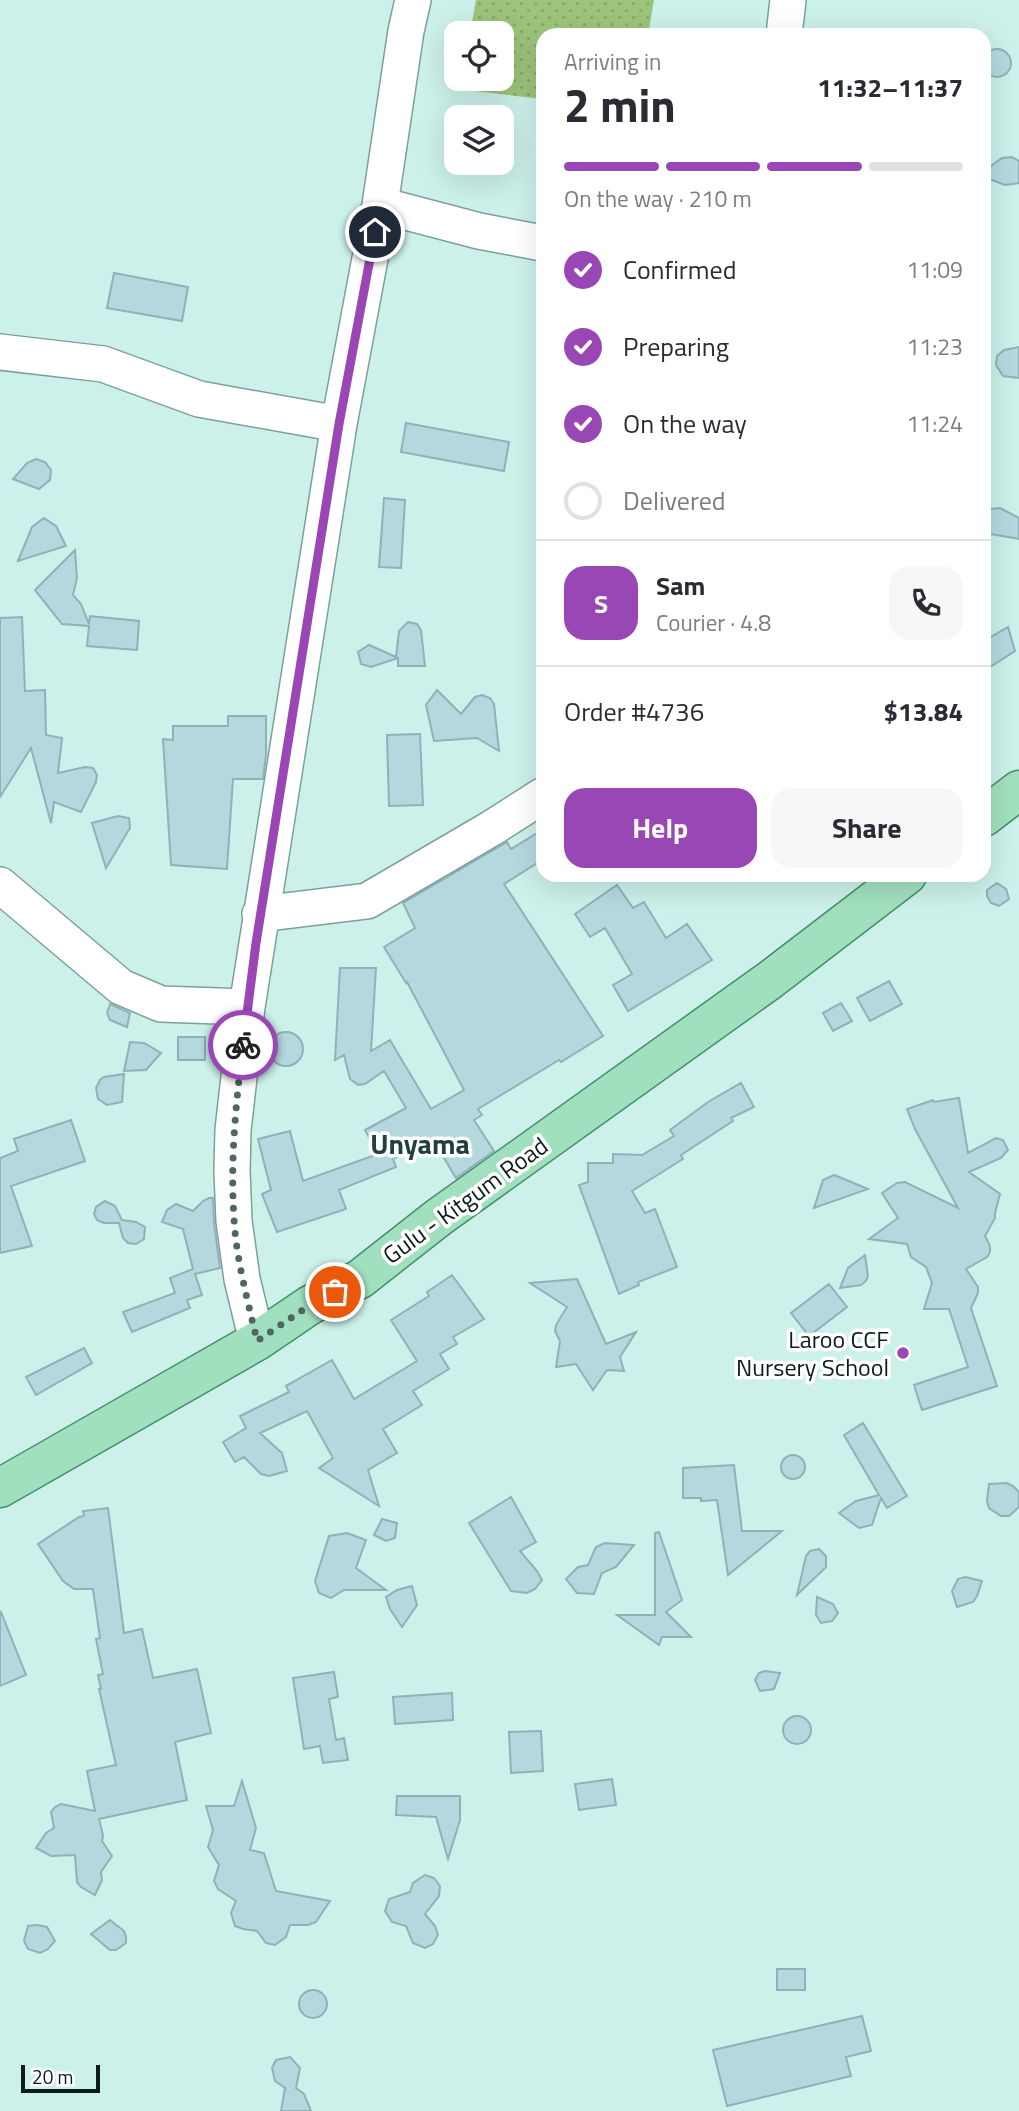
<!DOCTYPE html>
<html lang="en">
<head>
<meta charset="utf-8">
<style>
	body { margin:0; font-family:"Titillium Web",sans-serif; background:#f7f7f7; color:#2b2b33; height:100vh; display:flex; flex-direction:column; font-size:26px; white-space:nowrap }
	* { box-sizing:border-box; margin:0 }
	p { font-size:23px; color:#7c7c81 }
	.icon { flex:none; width:38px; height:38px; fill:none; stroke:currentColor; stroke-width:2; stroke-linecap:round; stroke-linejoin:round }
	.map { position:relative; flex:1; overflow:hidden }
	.sheet { position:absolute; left:536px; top:28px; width:455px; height:854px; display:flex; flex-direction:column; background:#fff; border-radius:21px; box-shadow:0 7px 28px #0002 }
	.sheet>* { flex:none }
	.controls { position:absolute; left:444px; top:21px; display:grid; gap:14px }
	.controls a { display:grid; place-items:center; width:70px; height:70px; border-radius:14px; background:#fff; box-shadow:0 7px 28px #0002; font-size:35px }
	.scale { position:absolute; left:21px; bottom:18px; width:79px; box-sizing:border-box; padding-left:7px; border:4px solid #0d1b19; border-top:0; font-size:19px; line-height:24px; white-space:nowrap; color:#0d1b19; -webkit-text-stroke:5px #fff; paint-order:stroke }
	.pin { position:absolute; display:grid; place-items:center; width:60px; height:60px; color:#fff; margin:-30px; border:4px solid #fff; border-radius:50%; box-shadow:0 2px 7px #0007 }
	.courier { position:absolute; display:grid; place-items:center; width:70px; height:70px; margin:-35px; border:5px solid #9a47b6; border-radius:50%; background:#fff; color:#222; box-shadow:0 2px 9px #0007 }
	.head em { font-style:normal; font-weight:700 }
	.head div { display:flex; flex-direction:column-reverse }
	.head { display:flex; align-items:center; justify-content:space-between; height:119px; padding:0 28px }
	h1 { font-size:46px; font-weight:700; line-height:52px }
	.bar { display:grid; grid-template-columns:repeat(4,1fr); gap:10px 7px; align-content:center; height:84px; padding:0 28px }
	.bar i { height:9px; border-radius:5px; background:#e1e1e2 }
	.bar .on { background:#9a47b6 }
	.bar p { grid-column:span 4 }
	.line { display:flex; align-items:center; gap:18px; padding:0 28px; border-top:2px solid #e1e1e2 }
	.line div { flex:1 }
	.round { display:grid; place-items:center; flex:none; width:74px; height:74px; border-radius:21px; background:#f7f7f7 }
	ol { padding:0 28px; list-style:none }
	li { display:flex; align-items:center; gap:21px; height:77px }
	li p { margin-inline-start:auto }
	li .icon { padding:7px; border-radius:50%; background:#9a47b6; color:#fff; stroke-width:4 }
	li:last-child { color:#7c7c81 }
	li i { width:38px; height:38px; border:4px solid #e1e1e2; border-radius:50% }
	.button { display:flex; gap:14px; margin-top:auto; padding:14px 28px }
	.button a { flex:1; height:80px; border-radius:21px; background:#9a47b6; color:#fff; font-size:28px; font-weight:700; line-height:80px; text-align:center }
	.button a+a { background:#f7f7f7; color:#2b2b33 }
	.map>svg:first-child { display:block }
	.park { fill:url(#park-dots) }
	.building { fill:#b5d8df; stroke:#8fb1b8; stroke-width:2 }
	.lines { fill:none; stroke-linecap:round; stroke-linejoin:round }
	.minor-casing { stroke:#7ea09a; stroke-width:38 }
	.major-casing { stroke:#448e69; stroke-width:41 }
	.minor { stroke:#fff; stroke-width:35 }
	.major { stroke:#a1e0bf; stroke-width:38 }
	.done { stroke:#506662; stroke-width:7; stroke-dasharray:0 12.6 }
	.route { stroke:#9a47b6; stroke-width:9 }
	.poi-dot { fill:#9a47b6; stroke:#fff; stroke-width:2.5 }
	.labels { text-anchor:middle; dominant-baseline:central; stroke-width:7; stroke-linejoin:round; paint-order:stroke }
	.street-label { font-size:24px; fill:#0d1b19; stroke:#fff }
	.poi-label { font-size:24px; fill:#0d1b19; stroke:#fff; text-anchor:end }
	.quarter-label { font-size:28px; font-weight:bold; fill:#21403c; stroke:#fff }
</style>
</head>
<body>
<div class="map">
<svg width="1019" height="2111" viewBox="0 0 1019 2111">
	<defs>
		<pattern id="park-dots" width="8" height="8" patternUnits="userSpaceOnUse" patternTransform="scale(1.75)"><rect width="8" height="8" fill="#9dc47b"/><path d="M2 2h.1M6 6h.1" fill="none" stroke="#86a86a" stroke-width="1.8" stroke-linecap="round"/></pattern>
	</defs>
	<rect width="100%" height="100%" fill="#ccf0ea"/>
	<path class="park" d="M476,0H654L648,35H542V99L459,89L461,79H502V33H470Z"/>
	<path class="building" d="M983 63a14 14 0 1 1 28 0a14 14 0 1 1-28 0Z
		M1012,157L1019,161V183L1005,185L984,177V171L1002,158Z
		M114,273L188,287L182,321L107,308Z
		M1019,347V378L1003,376L996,365L997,356L1004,350Z
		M406,423L509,442L504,471L401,452Z
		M36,459L45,462L51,470L50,480L39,489L13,479L27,463Z
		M384,498L405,500L401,568L379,567Z
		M1000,508L1019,518V539L984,533V513L990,509Z
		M44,518L56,526L66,546L18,561L32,527Z
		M75,550L77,578L73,595L81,604L89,624L90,616L139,621L137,650L87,646L89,626L62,624L35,590Z
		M22,617L25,691L45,690L46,735L62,738L58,773L85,767L93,768L97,775L96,782L81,812L54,802L51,823L31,748L0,797V618Z
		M408,622L417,624L421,630L425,666H398V658L371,667L361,664L358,652L369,645L396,657L399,631Z
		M1008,627L1015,651L984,671V641Z
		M437,690L461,714L475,697L482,695L490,698L494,704L499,751L477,738L434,741L426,705Z
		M228,716H266V755L263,779H233L227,869L171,865L163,739L173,740V726H228Z
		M420,734L423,805L389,806L387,735Z
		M118,816L129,818L130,828L106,868L92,823Z
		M542,830V860L504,884L603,1036L561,1062L559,1060L478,1109L482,1115L474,1120L494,1151L456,1178L432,1138L393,1159L396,1167L339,1190L346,1209L277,1232L262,1194L271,1190L258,1139L290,1131L303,1181L378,1154L365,1130L406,1108L384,1071L365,1084L358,1085L350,1079L344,1055L335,1060L340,968H376L371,1051L390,1040L431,1109L464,1090L407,982L406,983L384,947L415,928L403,903L507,842L511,849Z
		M997,883L1006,889L1009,899L999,906L991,903L987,896V890Z
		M617,885L633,908L644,902L666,938L687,924L712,960L628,1011L613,985L632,974L605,928L590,937L575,914Z
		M889,981L902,1004L870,1021L857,998Z
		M841,1003L852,1021L833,1031L823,1013Z
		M110,1004L130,1013L127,1027L110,1020L107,1013Z
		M269 1049a17 17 0 1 1 34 0a17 17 0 1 1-34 0Z
		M178,1037H205V1060H178Z
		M130,1042L144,1043L161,1053L146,1070L124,1071Z
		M124,1074L122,1102L107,1105L98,1099L96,1088L100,1080L104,1077Z
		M741,1083L754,1107L731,1118L733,1121L681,1155L683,1159L632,1191L645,1213L655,1209L677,1267L638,1282L639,1285L619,1294L579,1185L588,1182V1163H613V1154L642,1155L674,1136L670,1130L708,1102Z
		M959,1098L968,1153L996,1138L1003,1140L1008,1150L1001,1158L969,1172L1000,1194L995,1213V1218L985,1236L990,1246V1252L987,1257L966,1269L978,1287V1293L971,1308L997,1386L922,1410L914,1385L968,1367L949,1309H924L932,1283L926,1267L911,1257L907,1244L869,1239L898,1218L882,1193L897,1183L905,1182L958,1208L915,1129L907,1109L933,1100L934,1102Z
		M71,1120L85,1161L11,1186L32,1246L0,1253V1158L18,1151L14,1139Z
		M834,1175L868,1189L814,1208L823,1180Z
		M209,1198H213L214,1223L220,1268L195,1274L202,1295L187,1300L190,1308L132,1332L123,1312L175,1293L170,1278L193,1269L183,1229L162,1222L167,1210L176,1204L193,1211L203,1201Z
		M105,1201L115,1206L122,1220L136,1222L145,1227L144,1239L136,1244L128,1243L123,1238L119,1223H104L97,1220L94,1214L96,1207Z
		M865,1255L868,1276L866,1281L861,1285L840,1288L848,1268Z
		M452,1275L484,1319L453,1337L457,1344L440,1354L449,1369L413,1391L422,1405L383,1429L397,1453L368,1470L379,1506L319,1468L333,1458L307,1411L260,1433L282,1453L287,1471L269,1476L261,1474L244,1457L235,1462L223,1442L246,1428L240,1416L289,1392L286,1386L332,1360L354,1399L417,1361L391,1320L429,1296L427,1292Z
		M577,1279L606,1344L636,1332L620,1357L624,1371L607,1370L593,1390L576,1364L556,1367L560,1341L555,1331L556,1325L567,1307L530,1283Z
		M829,1284L847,1307L809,1336L791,1313Z
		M84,1348L92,1363L36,1395L26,1377Z
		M863,1423L907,1496L887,1508L881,1498L872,1525L859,1528L839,1513L856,1501L879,1495L844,1435Z
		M781 1467a12 12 0 1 1 24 0a12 12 0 1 1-24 0Z
		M734,1465L742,1531H782L728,1575L717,1500L701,1501V1498H683V1468Z
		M1007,1483L1013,1486L1019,1492V1507L1009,1516H1001L989,1508L987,1501L989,1484Z
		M511,1497L536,1542L520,1551L537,1571L542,1580L535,1589L527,1593L511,1591L469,1523Z
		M108,1508L124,1633L142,1629L153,1678L197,1669L211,1733L175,1742L187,1800L99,1819L103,1835L102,1841L112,1856L101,1872L102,1880L95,1895L81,1887L77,1882L75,1855L51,1856L36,1848L46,1833L54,1828L51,1812L55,1807L61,1804L95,1811L87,1771L116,1765L99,1689H101L98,1675L103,1674L96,1639L100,1638L93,1589H74L63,1581L38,1544L79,1517L84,1516L83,1511Z
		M382,1519L397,1523L395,1538L386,1541L374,1535Z
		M659,1532L682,1600L666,1612L691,1637H662L659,1645L617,1615H655V1533Z
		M347,1533L366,1540L356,1568L386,1590H344L331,1598L319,1593L315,1581L329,1536Z
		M605,1543L634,1545L616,1567L602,1573L594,1594L577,1593L566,1579L578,1567L588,1565L596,1547Z
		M819,1549L826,1556V1567L797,1595L806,1556L810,1551Z
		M965,1577L982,1581L977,1596L973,1602L957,1607L952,1591L958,1579Z
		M412,1586L417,1605L402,1627L390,1609L386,1597L397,1590Z
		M817,1597L833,1604L838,1613L832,1621L821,1623L816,1615Z
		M1,1612L26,1675L0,1686V1613Z
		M765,1671L780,1673L774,1689L760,1691L755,1680L759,1673Z
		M334,1672L338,1697L329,1699L336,1740L344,1738L348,1760L323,1763L320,1746L304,1749L293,1678Z
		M452,1693L453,1720L395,1724L393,1697Z
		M783 1730a14 14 0 1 1 28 0a14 14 0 1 1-28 0Z
		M541,1731L543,1771L511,1773L509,1732Z
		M612,1779L616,1805L579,1810L575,1784Z
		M242,1781L256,1828L250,1850L264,1853L276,1891L330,1901L316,1922L308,1925H290L286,1937L275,1945L266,1943L257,1931L243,1929L235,1926L231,1913L236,1901L218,1889L214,1881L219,1865L208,1847L213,1830L206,1806H234Z
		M397,1796H460V1820L448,1859L436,1817L396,1815Z
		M425,1875L434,1878L440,1886L439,1896L425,1914L435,1926L438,1935L433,1944L425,1948L413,1943L406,1926L392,1922L385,1911L389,1899L410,1892L413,1883Z
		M110,1920L124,1931L126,1937V1943L116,1950H110L91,1934Z
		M37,1925L47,1927L55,1941L48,1949L40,1953L28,1949L24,1941L28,1926Z
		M777,1969H805V1990H777Z
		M299 2004a14 14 0 1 1 28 0a14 14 0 1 1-28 0Z
		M862,2016L871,2051L846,2057L851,2076L727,2106L713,2050Z
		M290,2057L300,2068L296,2088L304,2094L311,2111H281L285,2088L275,2081L272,2068L276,2060Z"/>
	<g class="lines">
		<g class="minor-casing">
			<path id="minor" d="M784,35L788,0
				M380,205L479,231L542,243
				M0,352L103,364L199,399L339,424
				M0,885L121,987L161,1004L247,1007
				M260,914L367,901L492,828L542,796
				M257,1341L242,1279L234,1221L232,1171L233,1130L247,1007L339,424L380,205L406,31L413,0"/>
		</g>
		<g class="major-casing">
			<path id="major" d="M984,817L1019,790
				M0,1488L257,1341L310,1305L360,1279L439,1217L770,980L907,875"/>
		</g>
		<use href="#minor" class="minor"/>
		<use href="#major" class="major"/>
	</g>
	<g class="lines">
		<path class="done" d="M243,1045C236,1103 230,1160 234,1218C236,1259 248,1301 257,1341L310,1305L335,1292"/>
		<path class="route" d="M243,1045L256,943L339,424L375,232"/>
	</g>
	<circle class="poi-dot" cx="903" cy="1353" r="7"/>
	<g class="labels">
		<g class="street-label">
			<text transform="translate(465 1200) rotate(-36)">Gulu - Kitgum Road</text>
		</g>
		<g class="poi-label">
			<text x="889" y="1339">Laroo CCF<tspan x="889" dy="28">Nursery School</tspan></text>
		</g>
		<g class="quarter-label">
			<text x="420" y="1143">Unyama</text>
		</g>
	</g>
</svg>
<div class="controls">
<a><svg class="icon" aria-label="locate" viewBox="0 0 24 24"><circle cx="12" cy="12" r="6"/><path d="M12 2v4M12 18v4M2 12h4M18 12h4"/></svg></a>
<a><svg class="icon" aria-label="layers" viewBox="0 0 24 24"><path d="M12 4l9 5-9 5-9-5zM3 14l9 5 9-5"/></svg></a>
</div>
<div class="scale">20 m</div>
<div class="pin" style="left:335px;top:1292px;background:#ea580c"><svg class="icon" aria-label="bag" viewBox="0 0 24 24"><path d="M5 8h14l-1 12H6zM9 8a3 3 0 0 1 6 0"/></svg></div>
<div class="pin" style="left:375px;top:232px;background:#1f2937"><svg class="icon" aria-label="home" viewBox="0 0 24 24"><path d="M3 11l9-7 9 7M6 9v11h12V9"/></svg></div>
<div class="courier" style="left:243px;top:1045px"><svg class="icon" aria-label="bike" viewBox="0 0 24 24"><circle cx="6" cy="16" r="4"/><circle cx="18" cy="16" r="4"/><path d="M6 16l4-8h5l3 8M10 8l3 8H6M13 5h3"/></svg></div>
<section class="sheet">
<div class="head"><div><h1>2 min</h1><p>Arriving in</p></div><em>11:32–11:37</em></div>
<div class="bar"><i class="on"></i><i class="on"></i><i class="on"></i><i></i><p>On the way · 210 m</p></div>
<ol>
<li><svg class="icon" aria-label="check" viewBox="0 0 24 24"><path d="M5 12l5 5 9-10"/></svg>Confirmed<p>11:09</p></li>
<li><svg class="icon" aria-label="check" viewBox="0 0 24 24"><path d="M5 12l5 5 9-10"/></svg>Preparing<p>11:23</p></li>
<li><svg class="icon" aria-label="check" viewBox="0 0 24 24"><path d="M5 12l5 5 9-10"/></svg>On the way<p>11:24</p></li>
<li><i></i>Delivered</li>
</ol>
<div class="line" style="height:126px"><b class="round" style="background:#9a47b6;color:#fff">S</b><div><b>Sam</b><p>Courier · 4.8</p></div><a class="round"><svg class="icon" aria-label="phone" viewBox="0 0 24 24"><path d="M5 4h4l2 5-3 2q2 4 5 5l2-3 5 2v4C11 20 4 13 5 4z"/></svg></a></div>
<div class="line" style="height:91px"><div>Order #4736</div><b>$13.84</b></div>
<div class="button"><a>Help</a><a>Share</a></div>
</section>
</div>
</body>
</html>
